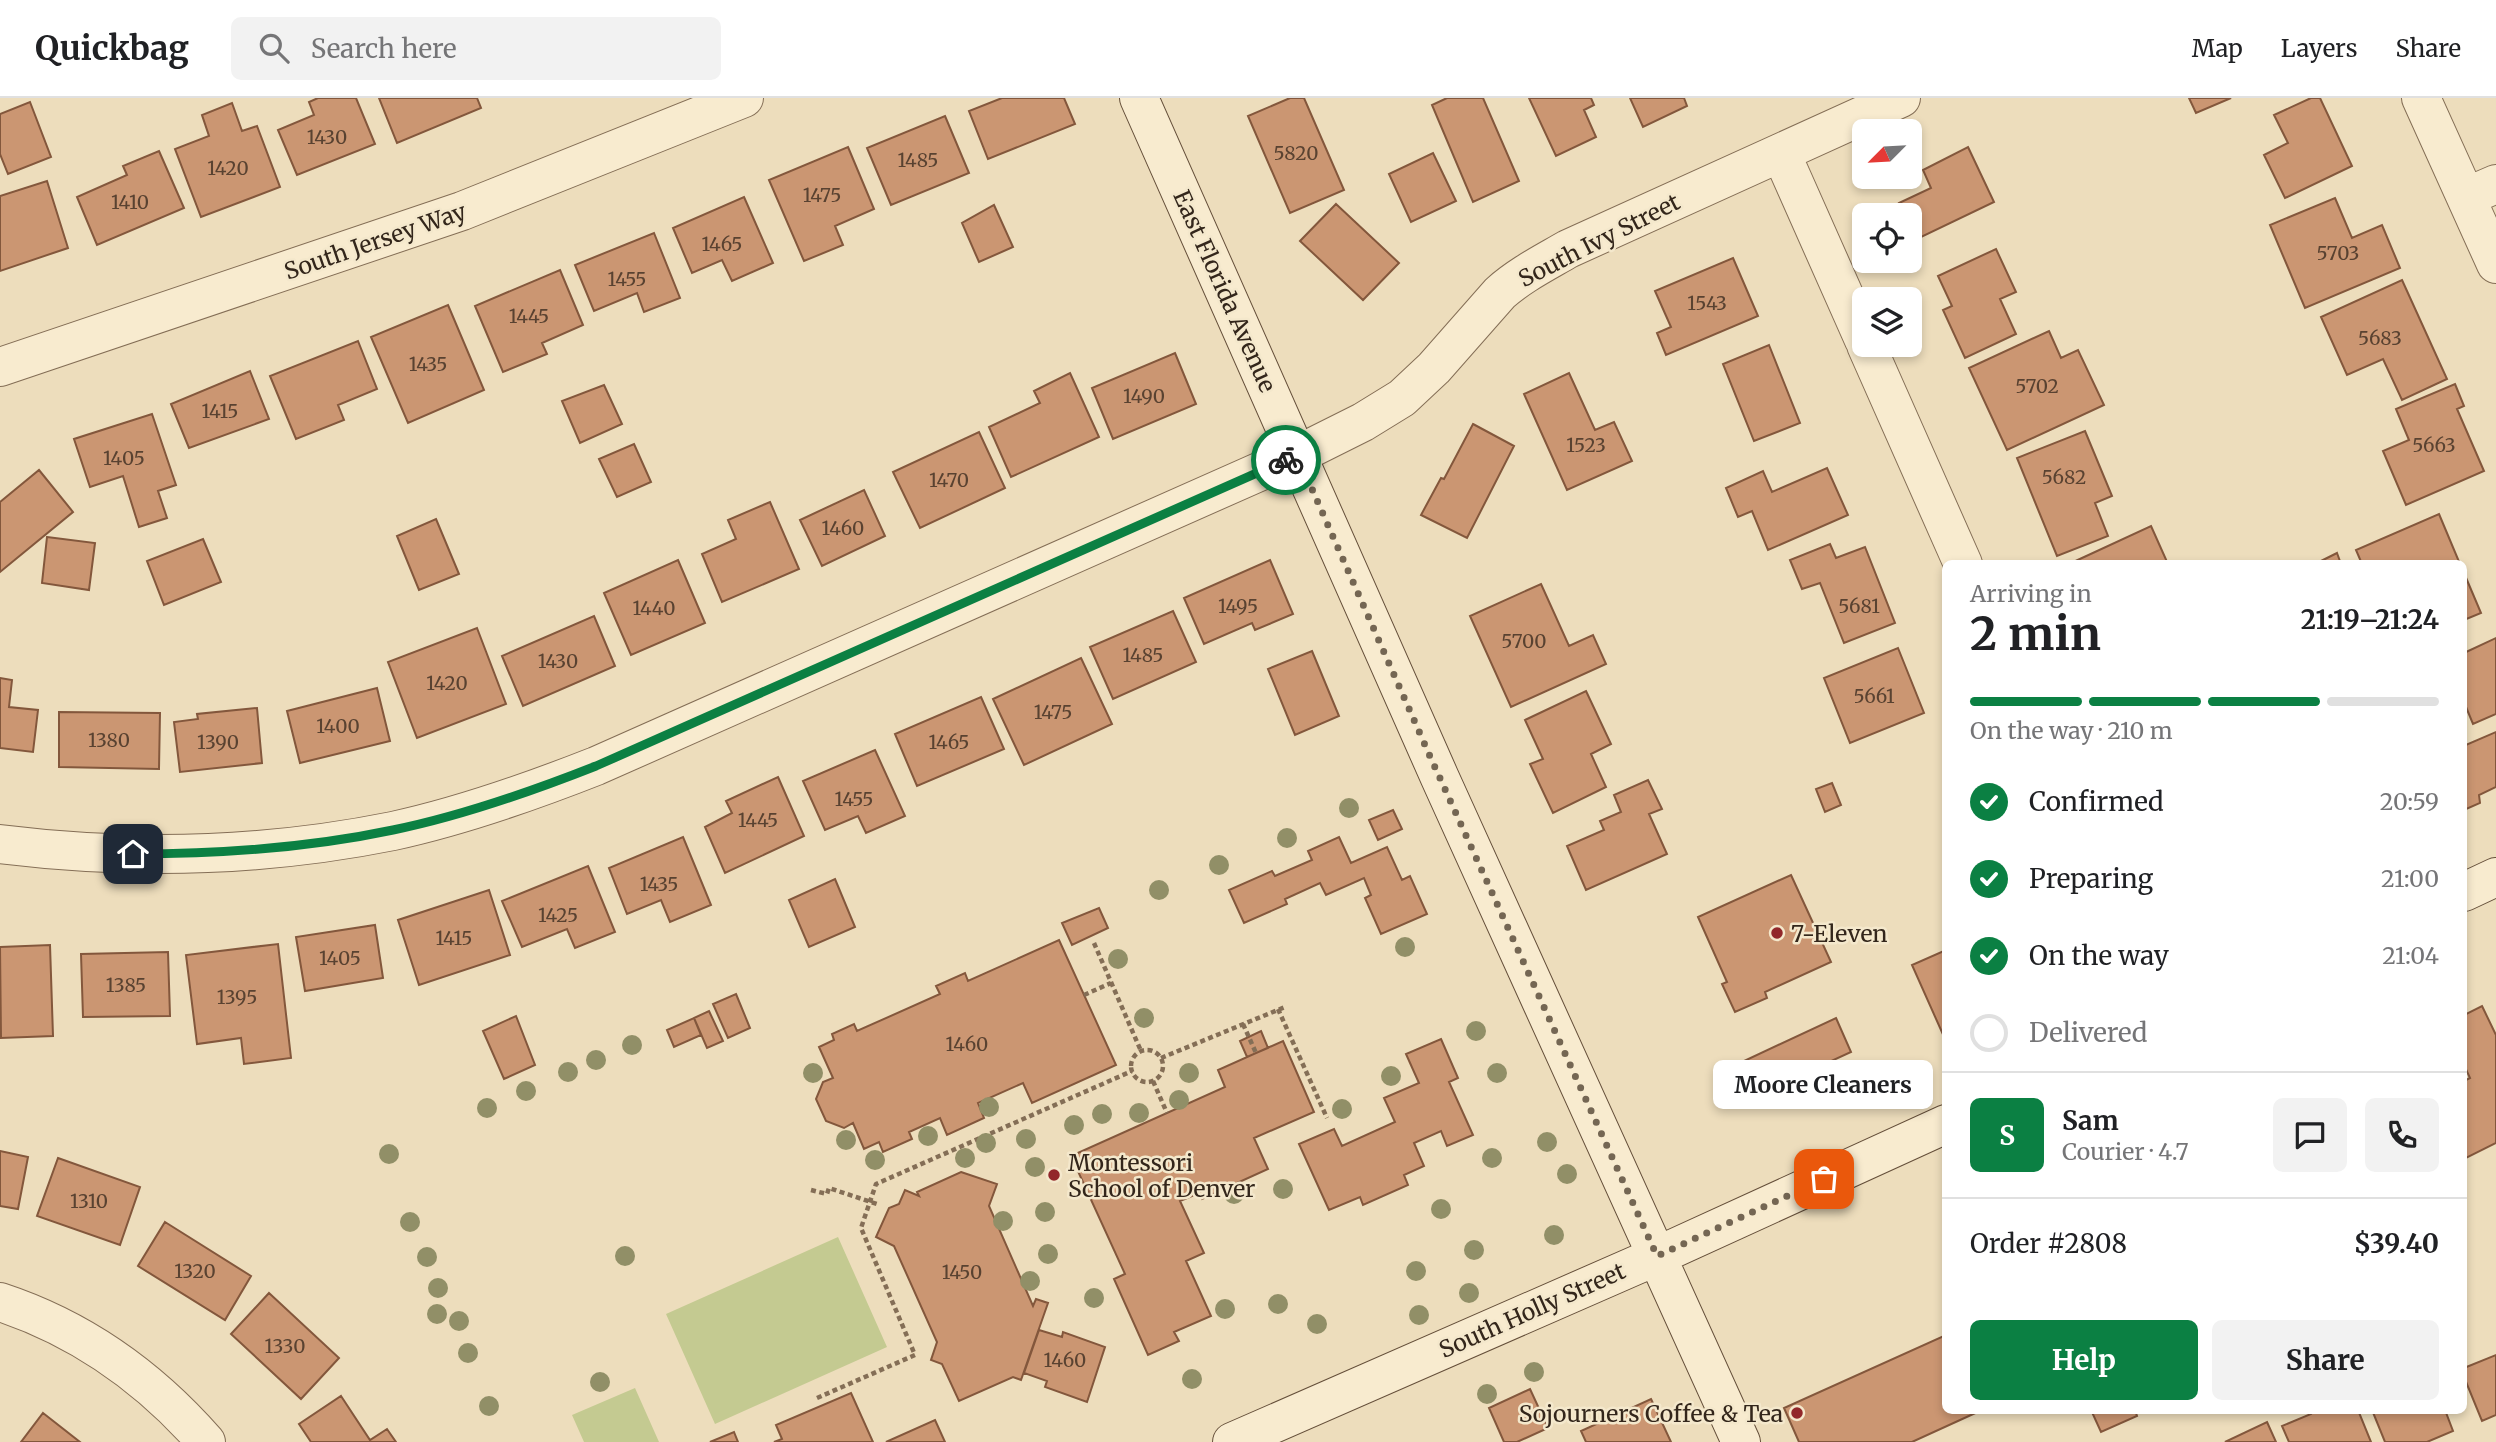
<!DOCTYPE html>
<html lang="en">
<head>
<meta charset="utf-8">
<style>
	body { margin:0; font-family:Merriweather,serif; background:#f2f2f2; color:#202124; height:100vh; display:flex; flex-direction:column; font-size:26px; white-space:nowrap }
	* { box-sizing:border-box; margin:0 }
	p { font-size:23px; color:#757577 }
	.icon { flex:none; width:38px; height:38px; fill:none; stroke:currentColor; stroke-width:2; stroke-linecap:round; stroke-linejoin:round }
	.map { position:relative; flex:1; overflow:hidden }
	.details { position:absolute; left:1942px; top:462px; width:525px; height:854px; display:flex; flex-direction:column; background:#fff; border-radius:10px; box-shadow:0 4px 10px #0003 }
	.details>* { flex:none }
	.needle { width:46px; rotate:246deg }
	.tools { position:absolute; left:1852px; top:21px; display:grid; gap:14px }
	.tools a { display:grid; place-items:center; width:70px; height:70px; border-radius:10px; background:#fff; box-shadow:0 4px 10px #0003; font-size:35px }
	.pin { position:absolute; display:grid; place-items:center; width:60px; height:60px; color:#fff; margin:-30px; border-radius:14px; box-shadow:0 4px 10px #0006 }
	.courier { position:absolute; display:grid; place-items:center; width:70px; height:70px; margin:-35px; border:5px solid #0b8043; border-radius:50%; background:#fff; color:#222; box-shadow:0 2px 9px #0007 }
	.bubble { position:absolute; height:49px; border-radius:10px; background:#fff; box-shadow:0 4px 10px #0003; font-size:23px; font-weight:700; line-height:49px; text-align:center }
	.overview em { font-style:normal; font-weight:700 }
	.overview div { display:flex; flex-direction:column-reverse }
	.overview { display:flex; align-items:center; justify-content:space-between; height:119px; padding:0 28px }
	h1 { font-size:46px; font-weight:700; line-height:52px }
	.bar { display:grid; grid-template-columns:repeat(4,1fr); gap:10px 7px; align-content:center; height:84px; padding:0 28px }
	.bar i { height:9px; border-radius:5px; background:#e0e0e0 }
	.bar .on { background:#0b8043 }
	.bar p { grid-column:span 4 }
	.line { display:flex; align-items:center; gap:18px; padding:0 28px; border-top:2px solid #e0e0e0 }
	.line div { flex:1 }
	.round { display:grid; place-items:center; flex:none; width:74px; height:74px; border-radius:10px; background:#f2f2f2 }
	ol { padding:0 28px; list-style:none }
	li { display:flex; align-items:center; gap:21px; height:77px }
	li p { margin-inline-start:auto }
	li .icon { padding:7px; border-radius:50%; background:#0b8043; color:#fff; stroke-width:4 }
	li:last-child { color:#757577 }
	li i { width:38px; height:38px; border:4px solid #e0e0e0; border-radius:50% }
	.cta { display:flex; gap:14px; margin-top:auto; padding:14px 28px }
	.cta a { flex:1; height:80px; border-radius:10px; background:#0b8043; color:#fff; font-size:28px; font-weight:700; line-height:80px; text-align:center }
	.cta a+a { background:#f2f2f2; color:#202124 }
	header { display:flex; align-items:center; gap:42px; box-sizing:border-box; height:98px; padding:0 35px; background:#fff; border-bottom:2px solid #e0e0e0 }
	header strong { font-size:33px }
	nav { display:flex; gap:38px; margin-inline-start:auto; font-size:24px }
	.search { width:490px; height:63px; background:#f2f2f2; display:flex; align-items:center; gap:18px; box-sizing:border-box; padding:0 24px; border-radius:10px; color:#757577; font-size:26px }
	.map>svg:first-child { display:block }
	.green { fill:#c4ca91 }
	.building { fill:#cb9672; stroke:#83573c; stroke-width:2 }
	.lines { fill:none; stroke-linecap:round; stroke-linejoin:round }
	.street-casing { stroke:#846e56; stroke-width:40 }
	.secondary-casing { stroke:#654f3a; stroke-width:40 }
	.path { stroke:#846e56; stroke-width:4.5; stroke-dasharray:5 3.5; stroke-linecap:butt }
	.street { stroke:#f8ebcf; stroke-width:38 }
	.secondary { stroke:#f8ebcf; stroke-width:38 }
	.tree { fill:#918f67 }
	.done { stroke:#746653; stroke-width:7; stroke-dasharray:0 12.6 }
	.route { stroke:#0b8043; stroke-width:9 }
	.poi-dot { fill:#92272a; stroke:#f4e8cc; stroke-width:2.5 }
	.labels { text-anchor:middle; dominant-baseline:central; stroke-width:5; stroke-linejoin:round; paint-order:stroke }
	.number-label { font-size:19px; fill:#594231 }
	.street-label { font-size:23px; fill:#33261b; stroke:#f4e8cc }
	.poi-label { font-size:23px; fill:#33261b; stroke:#f4e8cc; text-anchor:start }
</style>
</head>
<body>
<header>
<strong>Quickbag</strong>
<div class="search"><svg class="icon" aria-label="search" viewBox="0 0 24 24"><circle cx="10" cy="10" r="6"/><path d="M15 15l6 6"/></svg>Search here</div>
<nav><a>Map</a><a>Layers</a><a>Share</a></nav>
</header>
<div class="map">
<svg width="2496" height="1344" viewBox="0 0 2496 1344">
	<rect width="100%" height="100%" fill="#edddbc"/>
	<path class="green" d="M838,1139L887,1249L715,1326L666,1216Z
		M635,1290L659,1344H584L572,1317Z"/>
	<path class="building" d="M318,0H356L375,46L297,77L278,32L314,17L309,4Z
		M379,0H477L481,10L397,45Z
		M1002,0H1064L1075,26L988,61L969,13Z
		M1290,0H1304L1344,92L1290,115L1248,18Z
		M1447,0H1483L1519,83L1473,104L1432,7Z
		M1529,0H1591L1594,7L1584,12L1596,39L1556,58Z
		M1630,0H1684L1687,8L1643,29Z
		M2189,0H2231L2196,15Z
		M2311,0H2320L2352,68L2285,100L2264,57L2288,45L2274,17Z
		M30,4L51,59L8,76L0,56V16Z
		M232,5L242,33L257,28L280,89L201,119L175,51L209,38L202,17Z
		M945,18L969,75L891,107L867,50Z
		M848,49L874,111L835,128L843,147L804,163L769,82Z
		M1968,49L1994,104L1917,141L1909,125V117H1905L1899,105L1931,90L1923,72Z
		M159,53L184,110L97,147L77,99L127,77L123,68Z
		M1433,55L1456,103L1411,124L1389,76Z
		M47,83L68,150L0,173V98Z
		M744,99L773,165L732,183L722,162L692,175L673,130Z
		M2335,100L2352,140L2382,127L2400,170L2305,210L2270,127Z
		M1336,106L1399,165L1363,202L1300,143Z
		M994,107L1013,149L979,164L962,125Z
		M654,135L680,200L644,214L637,195L594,213L575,167Z
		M1996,151L2016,194L2000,201L2016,236L1965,260L1943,212L1952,208L1938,178Z
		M1733,160L1758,218L1666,257L1657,235L1671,229L1655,193Z
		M560,172L583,227L542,245L547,256L503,274L475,208Z
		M2402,182L2447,281L2402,302L2383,261L2347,277L2321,219Z
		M448,207L484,292L408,325L371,239Z
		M2049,233L2061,260L2078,252L2104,307L2007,352L1969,270Z
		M358,243L377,291L338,307L344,322L296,341L270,278Z
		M1769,247L1800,325L1754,343L1723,266Z
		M1175,255L1196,306L1113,341L1092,290Z
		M250,273L269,321L189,350L171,306Z
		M1070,275L1099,339L1011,379L989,329L1040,305L1034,293Z
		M1569,275L1595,332L1614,324L1632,363L1567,392L1524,296Z
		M2455,286L2464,308L2457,311L2484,373L2406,407L2383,353L2409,342L2396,311Z
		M604,287L622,326L580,345L562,303Z
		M152,316L176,387L158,393L167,420L139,429L123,378L90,389L74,341Z
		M1473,326L1514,348L1467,440L1421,417L1441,380L1444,381Z
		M2085,333L2112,398L2095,405L2108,438L2057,458L2017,360Z
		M979,334L1005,390L920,430L893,374Z
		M634,346L651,384L617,399L599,361Z
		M1827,370L1848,417L1768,452L1752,413L1738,419L1726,390L1763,373L1772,394Z
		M39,372L73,414L0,474V404Z
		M864,392L885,438L822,468L800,422Z
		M770,404L799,471L722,504L702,456L736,441L728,422Z
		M2439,416L2460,466H2362L2356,452Z
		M436,421L459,476L419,492L397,438Z
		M2151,428L2168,466H2069Z
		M47,439L95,445L89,492L42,485Z
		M203,441L221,484L164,507L147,463Z
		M1830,446L1836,460L1865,449L1895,525L1844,545L1820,485L1802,491L1790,462Z
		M2337,455L2341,466H2315Z
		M678,462L705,525L631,557L604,495Z
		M1270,462L1293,516L1255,532L1252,525L1204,546L1184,500Z
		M2464,475L2481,515L2464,522Z
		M1541,486L1569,548L1593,537L1606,566L1511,609L1470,518Z
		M1173,513L1196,564L1113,601L1090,549Z
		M594,518L615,568L523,608L502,558Z
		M477,530L506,606L417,640L388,564Z
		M2496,540V616L2473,626L2466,609L2464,610V555Z
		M1898,550L1924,615L1850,645L1824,580Z
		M1312,553L1339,618L1295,637L1268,571Z
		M1081,560L1112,626L1024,667L993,601Z
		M0,580L12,582L9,609L38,612L33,654L0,650Z
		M377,590L390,643L300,665L287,613Z
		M1586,593L1611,646L1591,656L1606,689L1553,715L1530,666L1543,661L1525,622Z
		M981,599L1004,651L917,688L895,636Z
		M257,610L262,665L180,674L174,624L198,621L197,616Z
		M59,614L160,615L159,671L59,669Z
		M2496,634V689L2479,697L2480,705L2464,712V643L2466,647Z
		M875,652L905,718L866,735L858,718L825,732L803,683Z
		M778,679L804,738L725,775L705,729L732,715L726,703Z
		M1648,682L1662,711L1649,716L1667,756L1586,792L1567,748L1604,732L1600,723L1621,714L1614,697Z
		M1832,685L1841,707L1825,714L1816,691Z
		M1393,712L1402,731L1378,742L1369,722Z
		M683,739L711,807L670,824L661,802L627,816L609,770Z
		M1339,739L1351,765L1387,749L1402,782L1410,778L1427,816L1381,836L1365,800L1371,797L1364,780L1326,797L1320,785L1285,801L1287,806L1244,825L1229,792L1272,773L1275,778L1312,762L1308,753Z
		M588,768L615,834L575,850L567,831L522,849L502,803Z
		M1791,777L1831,864L1765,894L1767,900L1735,914L1722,886L1727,884L1698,819Z
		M835,781L855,829L809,849L789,802Z
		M489,792L510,857L419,887L398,822Z
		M1099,810L1108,830L1072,847L1062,825Z
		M375,827L383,880L305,893L296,839Z
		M1059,842L1116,967L1032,1005L1023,985L978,1005L984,1020L947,1037L940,1020L909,1034L912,1041L883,1054L879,1044L864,1051L853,1025L844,1030L826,1023L816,1001L823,984L833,980L819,949L834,942L832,936L854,926L857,933L940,896L936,888L965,875L968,883Z
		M278,846L291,960L244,966L241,940L197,946L186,857Z
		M50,847L53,938L1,940L0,849Z
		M1946,852V941H1945L1912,867Z
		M168,854L170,918L83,919L81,856Z
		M736,896L750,930L728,940L713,906Z
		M2482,908L2496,937V1045L2464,1061V983L2470,980L2464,967V917Z
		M709,913L723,943L707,950L694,920Z
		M516,918L535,967L504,981L483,933Z
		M694,920L701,937L674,949L667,932Z
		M1836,920L1851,954L1742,1004L1727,971Z
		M1261,933L1268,950L1247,959L1240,943Z
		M1441,941L1458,980L1449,984L1473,1037L1447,1048L1441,1033L1414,1045L1424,1068L1404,1077L1408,1087L1363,1107L1360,1099L1329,1112L1299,1046L1334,1031L1342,1048L1395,1024L1384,1000L1419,985L1406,956Z
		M1283,943L1314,1014L1254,1040L1268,1071L1202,1101L1199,1095L1180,1103L1204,1155L1186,1163L1211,1218L1174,1234L1179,1243L1148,1257L1114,1181L1125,1176L1071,1058L1225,989L1218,972Z
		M0,1053L28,1059L18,1111L0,1108Z
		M58,1060L140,1089L120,1147L37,1118Z
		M961,1074L997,1086L989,1108L1033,1208L1036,1201L1048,1205L1021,1282L1013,1279L959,1303L942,1266L931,1262L937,1244L894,1148L876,1139L889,1110L899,1106L905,1092L919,1098L917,1094Z
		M165,1124L251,1178L225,1222L138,1168Z
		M269,1195L339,1260L301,1301L231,1236Z
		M1039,1232L1062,1239L1063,1234L1105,1249L1087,1304L1045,1289L1047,1283L1024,1275Z
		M1946,1237V1312H1982L1912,1344H1799L1784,1310Z
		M2496,1257V1317L2482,1323L2464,1279V1270Z
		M1530,1291L1548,1330L1517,1344H1504L1489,1310Z
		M851,1295L873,1344H774L782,1341L776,1327Z
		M341,1298L370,1342L387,1331L396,1344H311L299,1326Z
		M1651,1301L1671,1344H1586L1581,1333Z
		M2091,1312H2135L2137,1318L2101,1334Z
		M2310,1312H2358L2371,1344H2289L2282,1328L2311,1316Z
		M2372,1312H2445L2453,1333L2427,1344H2385Z
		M43,1315L80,1344H21Z
		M935,1322L945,1344H886Z
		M2267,1324L2276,1344H2225Z
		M734,1334L738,1344H710Z"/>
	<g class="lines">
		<g class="street-casing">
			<path id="street" d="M2421,0L2496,166
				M1781,55L1864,242
				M2466,99L2496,86
				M1866,247L1963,466
				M0,269L462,113L744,0
				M0,746C130,762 264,759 393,733C462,718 530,694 596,668L1297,357L1363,324L1402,300L1434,270L1500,195C1520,177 1544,165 1568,151L1901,0
				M0,1204C82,1231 149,1279 206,1344"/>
		</g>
		<g class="secondary-casing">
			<path id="secondary" d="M1139,0L1440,680L1741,1344
				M2464,794L2496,779
				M1232,1344L1657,1158L1946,1026"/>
		</g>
		<path class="path" d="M1094,845L1141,953
			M1084,897L1111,885
			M1278,911L1327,1020
			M1243,926L1256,955
			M1131 968a16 16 0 1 1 32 0a16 16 0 1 1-32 0Z
			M1161,960L1285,909
			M1153,983L1167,1015
			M811,1092L827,1096L829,1090L877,1106
			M817,1300L915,1257L861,1130L876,1086L1132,973"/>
		<use href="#street" class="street"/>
		<use href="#secondary" class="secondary"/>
	</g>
	<g class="tree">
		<circle cx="1349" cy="710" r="10"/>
		<circle cx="1287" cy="740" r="10"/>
		<circle cx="1219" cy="767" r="10"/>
		<circle cx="1159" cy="792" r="10"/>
		<circle cx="1405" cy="849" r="10"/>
		<circle cx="1118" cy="861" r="10"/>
		<circle cx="1144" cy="920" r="10"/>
		<circle cx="1476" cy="933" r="10"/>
		<circle cx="632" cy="947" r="10"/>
		<circle cx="596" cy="962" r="10"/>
		<circle cx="568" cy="974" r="10"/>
		<circle cx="813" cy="975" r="10"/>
		<circle cx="1189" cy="975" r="10"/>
		<circle cx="1497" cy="975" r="10"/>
		<circle cx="1391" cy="978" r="10"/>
		<circle cx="526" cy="993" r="10"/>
		<circle cx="1179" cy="1002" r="10"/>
		<circle cx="989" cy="1009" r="10"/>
		<circle cx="487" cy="1010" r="10"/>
		<circle cx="1342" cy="1011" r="10"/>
		<circle cx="1139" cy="1015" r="10"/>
		<circle cx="1102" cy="1016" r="10"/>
		<circle cx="1074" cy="1027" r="10"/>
		<circle cx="928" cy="1038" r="10"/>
		<circle cx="1026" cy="1041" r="10"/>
		<circle cx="846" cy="1042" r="10"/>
		<circle cx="1547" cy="1044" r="10"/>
		<circle cx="986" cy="1045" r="10"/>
		<circle cx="389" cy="1056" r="10"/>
		<circle cx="965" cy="1060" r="10"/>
		<circle cx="1492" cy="1060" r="10"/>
		<circle cx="875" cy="1062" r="10"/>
		<circle cx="1035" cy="1069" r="10"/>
		<circle cx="1567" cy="1076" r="10"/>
		<circle cx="1283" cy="1091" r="10"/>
		<circle cx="1234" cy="1096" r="10"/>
		<circle cx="1441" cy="1111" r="10"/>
		<circle cx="1045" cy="1114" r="10"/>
		<circle cx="1003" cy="1123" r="10"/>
		<circle cx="410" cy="1124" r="10"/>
		<circle cx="1554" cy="1137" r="10"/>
		<circle cx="1474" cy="1152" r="10"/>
		<circle cx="1048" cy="1156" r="10"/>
		<circle cx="625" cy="1158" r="10"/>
		<circle cx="427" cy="1159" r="10"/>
		<circle cx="1416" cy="1173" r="10"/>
		<circle cx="1030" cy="1183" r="10"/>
		<circle cx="438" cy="1190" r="10"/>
		<circle cx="1469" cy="1195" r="10"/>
		<circle cx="1094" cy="1200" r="10"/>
		<circle cx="1278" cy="1206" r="10"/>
		<circle cx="1225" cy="1211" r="10"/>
		<circle cx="437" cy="1216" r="10"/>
		<circle cx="1419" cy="1217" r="10"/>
		<circle cx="459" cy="1223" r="10"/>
		<circle cx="1317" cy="1226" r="10"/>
		<circle cx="468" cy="1255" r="10"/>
		<circle cx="1534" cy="1274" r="10"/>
		<circle cx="1192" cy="1281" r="10"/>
		<circle cx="600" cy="1284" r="10"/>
		<circle cx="1487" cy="1296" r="10"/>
		<circle cx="489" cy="1308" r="10"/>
	</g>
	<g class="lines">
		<path class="done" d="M1286,362L1297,357L1429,656L1657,1158L1824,1081"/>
		<path class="route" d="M133,756C220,756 308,750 393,732C462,718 530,694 596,668L1286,362"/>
	</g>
	<g class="poi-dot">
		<circle cx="1777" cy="835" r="7"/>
		<circle cx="1054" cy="1077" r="7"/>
		<circle cx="1797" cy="1315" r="7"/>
	</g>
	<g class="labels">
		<g class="number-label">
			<text x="327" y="39">1430</text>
			<text x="1296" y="55">5820</text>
			<text x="918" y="62">1485</text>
			<text x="228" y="70">1420</text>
			<text x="822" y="97">1475</text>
			<text x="130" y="104">1410</text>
			<text x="722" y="146">1465</text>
			<text x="2338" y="155">5703</text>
			<text x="627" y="181">1455</text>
			<text x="1707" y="205">1543</text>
			<text x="529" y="218">1445</text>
			<text x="2380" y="240">5683</text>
			<text x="428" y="266">1435</text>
			<text x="2037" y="288">5702</text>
			<text x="1144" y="298">1490</text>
			<text x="220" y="313">1415</text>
			<text x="1586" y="347">1523</text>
			<text x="2434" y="347">5663</text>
			<text x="124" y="360">1405</text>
			<text x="2064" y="379">5682</text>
			<text x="949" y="382">1470</text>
			<text x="843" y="430">1460</text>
			<text x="1238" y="508">1495</text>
			<text x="1859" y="508">5681</text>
			<text x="654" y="510">1440</text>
			<text x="1524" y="543">5700</text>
			<text x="1143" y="557">1485</text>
			<text x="558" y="563">1430</text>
			<text x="447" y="585">1420</text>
			<text x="1874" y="598">5661</text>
			<text x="1053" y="614">1475</text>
			<text x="338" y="628">1400</text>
			<text x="109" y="642">1380</text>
			<text x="218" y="644">1390</text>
			<text x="949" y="644">1465</text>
			<text x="854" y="701">1455</text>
			<text x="758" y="722">1445</text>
			<text x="659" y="786">1435</text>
			<text x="558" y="817">1425</text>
			<text x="454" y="840">1415</text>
			<text x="340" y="860">1405</text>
			<text x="126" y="887">1385</text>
			<text x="237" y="899">1395</text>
			<text x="967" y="946">1460</text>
			<text x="89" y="1103">1310</text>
			<text x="195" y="1173">1320</text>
			<text x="962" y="1174">1450</text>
			<text x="285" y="1248">1330</text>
			<text x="1065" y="1262">1460</text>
		</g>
		<g class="street-label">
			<text transform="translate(1599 142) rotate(-27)">South Ivy Street</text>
			<text transform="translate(375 143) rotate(-19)">South Jersey Way</text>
			<text transform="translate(1225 193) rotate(66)">East Florida Avenue</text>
			<text transform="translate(1532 1212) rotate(-24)">South Holly Street</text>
		</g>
		<g class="poi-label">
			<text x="1791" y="835">7-Eleven</text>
			<text x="1068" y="1064">Montessori<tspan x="1068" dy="26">School of Denver</tspan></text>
			<text x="1783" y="1315" text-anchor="end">Sojourners Coffee &amp; Tea</text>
		</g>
	</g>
</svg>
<div class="tools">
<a><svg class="needle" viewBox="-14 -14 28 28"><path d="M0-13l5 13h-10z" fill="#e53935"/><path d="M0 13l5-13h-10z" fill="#757577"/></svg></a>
<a><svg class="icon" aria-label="locate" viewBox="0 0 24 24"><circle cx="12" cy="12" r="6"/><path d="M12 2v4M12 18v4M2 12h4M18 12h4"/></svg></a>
<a><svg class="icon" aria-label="layers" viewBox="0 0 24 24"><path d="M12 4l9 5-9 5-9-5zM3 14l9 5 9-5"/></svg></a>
</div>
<div class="pin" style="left:1824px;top:1081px;background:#ea580c"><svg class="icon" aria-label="bag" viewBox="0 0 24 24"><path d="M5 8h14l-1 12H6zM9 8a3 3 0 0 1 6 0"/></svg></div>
<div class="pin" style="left:133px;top:756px;background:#1f2937"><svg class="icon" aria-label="home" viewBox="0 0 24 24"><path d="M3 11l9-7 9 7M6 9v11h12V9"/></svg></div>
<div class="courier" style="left:1286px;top:362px"><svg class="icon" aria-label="bike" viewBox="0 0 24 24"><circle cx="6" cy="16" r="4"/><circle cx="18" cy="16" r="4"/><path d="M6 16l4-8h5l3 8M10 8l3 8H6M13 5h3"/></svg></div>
<div class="bubble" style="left:1713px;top:962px;width:220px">Moore Cleaners</div>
<section class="details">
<div class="overview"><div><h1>2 min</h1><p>Arriving in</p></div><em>21:19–21:24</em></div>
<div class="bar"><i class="on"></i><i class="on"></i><i class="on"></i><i></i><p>On the way · 210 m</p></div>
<ol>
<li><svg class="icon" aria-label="check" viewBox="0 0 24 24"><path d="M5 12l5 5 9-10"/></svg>Confirmed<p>20:59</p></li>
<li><svg class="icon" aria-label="check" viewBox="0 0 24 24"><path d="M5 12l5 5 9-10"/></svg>Preparing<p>21:00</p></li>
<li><svg class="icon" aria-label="check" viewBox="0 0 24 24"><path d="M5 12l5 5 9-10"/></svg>On the way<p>21:04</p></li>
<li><i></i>Delivered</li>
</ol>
<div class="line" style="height:126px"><b class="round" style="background:#0b8043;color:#fff">S</b><div><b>Sam</b><p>Courier · 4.7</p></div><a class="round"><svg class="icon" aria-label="chat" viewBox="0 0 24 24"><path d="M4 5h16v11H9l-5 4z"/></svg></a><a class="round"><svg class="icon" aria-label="phone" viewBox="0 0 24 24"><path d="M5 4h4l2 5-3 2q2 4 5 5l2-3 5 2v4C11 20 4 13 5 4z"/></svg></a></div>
<div class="line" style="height:91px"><div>Order #2808</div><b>$39.40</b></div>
<div class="cta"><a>Help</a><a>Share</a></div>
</section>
</div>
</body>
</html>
